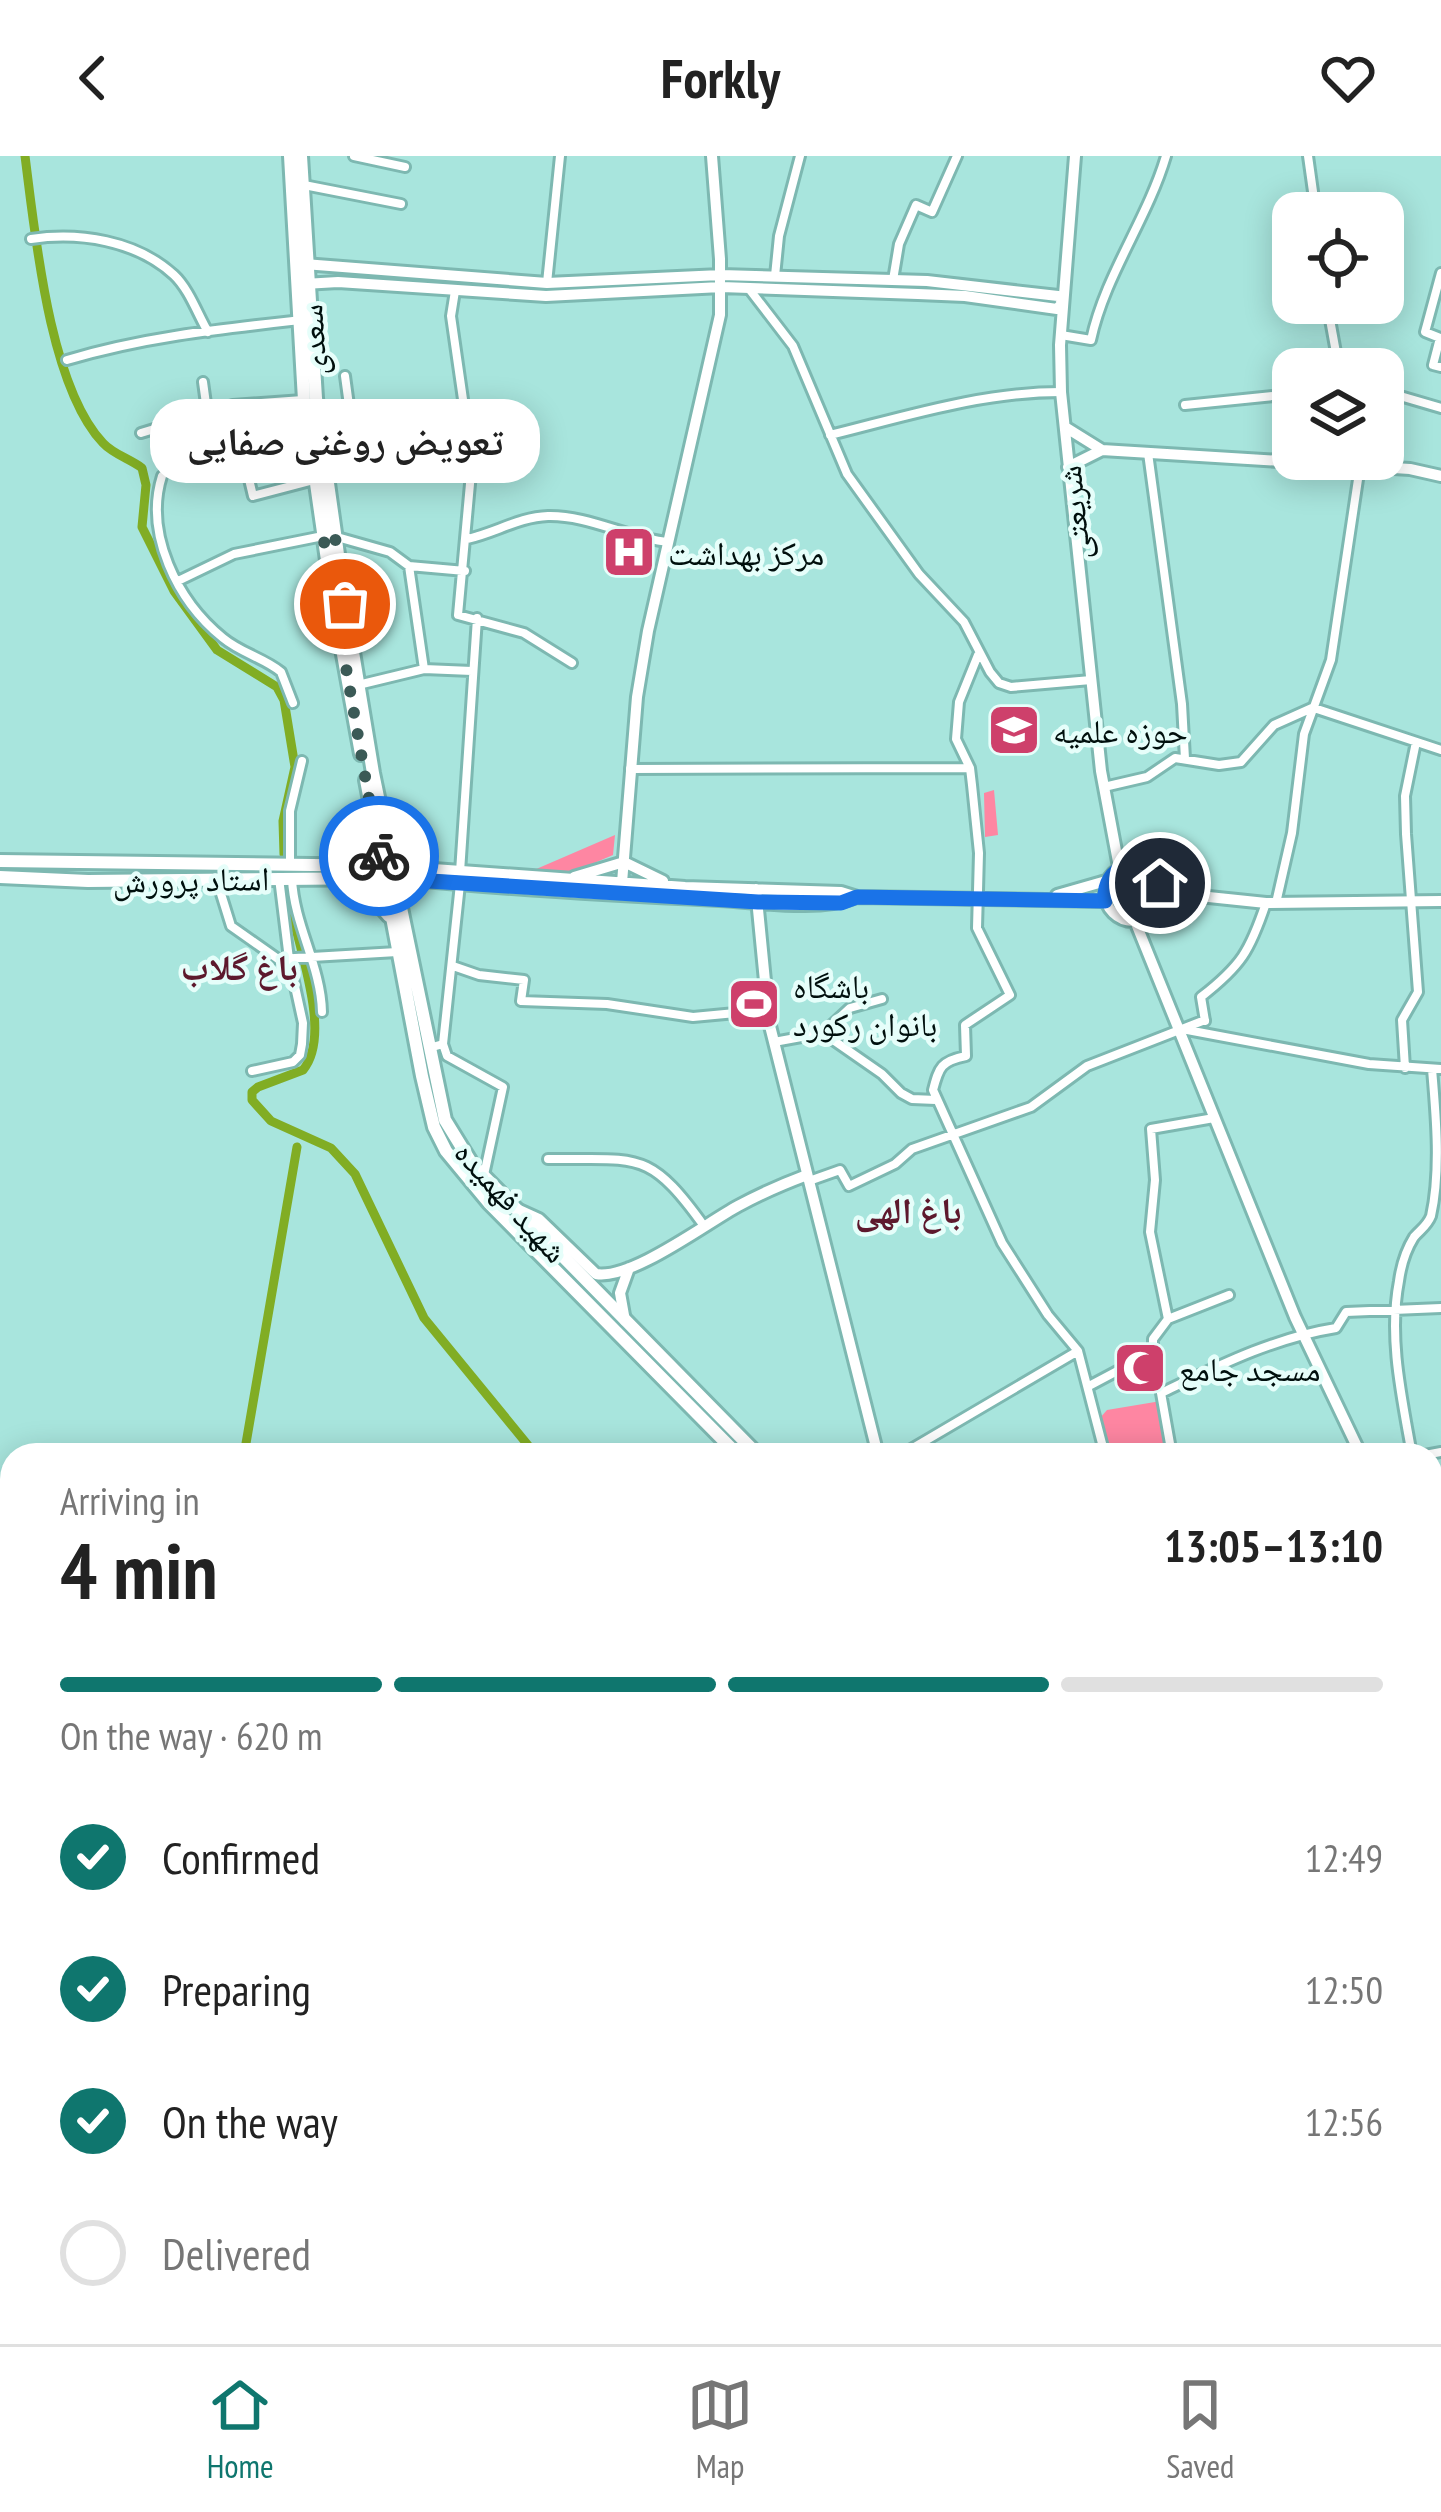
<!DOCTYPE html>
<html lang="en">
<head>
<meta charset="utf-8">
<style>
	body { margin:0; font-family:"PT Sans Narrow","Noto Naskh Arabic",sans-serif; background:#f6f6f6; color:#222; height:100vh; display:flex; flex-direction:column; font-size:45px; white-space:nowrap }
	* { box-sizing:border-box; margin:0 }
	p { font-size:39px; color:#767676 }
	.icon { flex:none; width:66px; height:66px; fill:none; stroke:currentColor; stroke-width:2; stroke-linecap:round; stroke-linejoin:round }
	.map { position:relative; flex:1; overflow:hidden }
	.details { position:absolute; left:0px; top:1287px; width:1443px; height:903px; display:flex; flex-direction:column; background:#fff; border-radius:36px 36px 0 0; box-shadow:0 6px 30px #0003 }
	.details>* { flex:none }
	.buttons { position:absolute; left:1272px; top:36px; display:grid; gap:24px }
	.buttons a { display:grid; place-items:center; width:132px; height:132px; border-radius:24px; background:#fff; box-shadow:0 6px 30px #0003; font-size:60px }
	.pin { position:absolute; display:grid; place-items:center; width:102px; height:102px; color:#fff; margin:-51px; border:6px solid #fff; border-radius:50%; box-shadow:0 3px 12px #0007 }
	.courier { position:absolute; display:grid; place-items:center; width:120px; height:120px; margin:-60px; border:9px solid #1a73e8; border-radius:50%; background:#fff; color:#222; box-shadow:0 3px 15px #0007 }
	.bubble { position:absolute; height:84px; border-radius:36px; background:#fff; box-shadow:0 6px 30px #0003; font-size:39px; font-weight:700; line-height:84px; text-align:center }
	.summary em { font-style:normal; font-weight:700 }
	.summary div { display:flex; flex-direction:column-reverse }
	.summary { display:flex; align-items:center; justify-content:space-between; height:204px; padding:0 60px }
	h1 { font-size:78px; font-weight:700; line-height:90px }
	.bar { display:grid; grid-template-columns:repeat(4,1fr); gap:18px 12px; align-content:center; height:144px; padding:0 60px }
	.bar i { height:15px; border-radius:9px; background:#e0e0e0 }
	.bar .current { background:#0f766e }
	.bar p { grid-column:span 4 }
	ol { padding:0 60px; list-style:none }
	li { display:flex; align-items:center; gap:36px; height:132px }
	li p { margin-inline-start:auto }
	li .icon { padding:12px; border-radius:50%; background:#0f766e; color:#fff; stroke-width:4 }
	li:last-child { color:#767676 }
	li i { width:66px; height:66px; border:6px solid #e0e0e0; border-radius:50% }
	header { display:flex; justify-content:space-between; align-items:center; height:156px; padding:0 60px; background:#fff; font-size:54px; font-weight:700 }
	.dock { display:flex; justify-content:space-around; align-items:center; height:168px; border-top:3px solid #e0e0e0; background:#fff; font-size:33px; color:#767676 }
	.dock a { display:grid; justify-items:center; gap:6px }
	.dock .current { color:#0f766e }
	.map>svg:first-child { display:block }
	.green { fill:#fe86a2 }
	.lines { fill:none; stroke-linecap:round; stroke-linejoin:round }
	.canal { stroke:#81ad24; stroke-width:9 }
	.street-casing { stroke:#7db8b1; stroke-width:14 }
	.secondary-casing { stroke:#7db8b1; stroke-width:16 }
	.primary-casing { stroke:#7db8b1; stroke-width:18 }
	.street { stroke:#fff; stroke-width:8 }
	.secondary { stroke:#fff; stroke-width:10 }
	.primary { stroke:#fff; stroke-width:12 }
	.done { stroke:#3b5a56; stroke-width:12; stroke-dasharray:0 21.6 }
	.route { stroke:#1a73e8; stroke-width:15 }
	.labels { text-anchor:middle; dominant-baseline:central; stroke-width:9; stroke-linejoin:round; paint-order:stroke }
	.street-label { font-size:33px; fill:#000f0d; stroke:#e6fefa }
	.poi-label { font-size:33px; fill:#000f0d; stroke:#e6fefa; text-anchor:start }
	.neighbourhood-label { font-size:36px; font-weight:bold; fill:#5d192d; stroke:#e6fefa }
</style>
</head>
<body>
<header><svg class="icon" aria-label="back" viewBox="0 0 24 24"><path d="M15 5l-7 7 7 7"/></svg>Forkly<svg class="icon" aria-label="heart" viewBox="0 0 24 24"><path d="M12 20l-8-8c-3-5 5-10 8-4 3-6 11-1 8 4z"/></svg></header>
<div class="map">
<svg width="1441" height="2188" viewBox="0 0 1441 2188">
	<rect width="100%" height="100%" fill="#a8e5dd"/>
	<path class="green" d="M994,634L998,679L985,681L984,637Z
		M615,679L613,699L566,719L527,717Z
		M1113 737a20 20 0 1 1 40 0a20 20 0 1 1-40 0Z
		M1161,1245L1177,1299H1113L1100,1262L1107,1254Z"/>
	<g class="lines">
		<path class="canal" d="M25,0C35,77 49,230 103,287C113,298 130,303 142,312L146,329L142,371L174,435L217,494L277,531L284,544L295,611L283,665L284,698
			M286,725C290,772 336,875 303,914L258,931L252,936V944L271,965L331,992L355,1018L424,1162L536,1299
			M244,1299L297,991
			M88,2188L89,2178
			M700,2188L702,2178"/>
		<g class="street-casing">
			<path id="street" d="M354,0L405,11
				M1308,0L1316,57
				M304,29L401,48
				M31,83C79,76 136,84 174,119C189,133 198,159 208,176
				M1441,117L1425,176L1440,182L1433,209L1441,211
				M775,120L779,80L800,0
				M893,124L899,88L916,49L932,56L957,0
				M547,127L560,0
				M750,134L793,190L847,318L919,418L964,466L990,516L999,527L1011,531L1091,524
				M455,135L451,160L472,306L458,459L524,477L572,507
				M1327,147L1339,213
				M1061,179L1091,184C1105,119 1147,64 1166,0
				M67,204C144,181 221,173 301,164
				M203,226L207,255
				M1383,235L1441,252
				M1185,249L1293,238
				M321,270L351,264L345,220
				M263,276L307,271
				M141,277L233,249L303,244
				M830,279C907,260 982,236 1061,236
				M242,294L253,340L314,324
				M1148,297L1182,548L1185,603
				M162,320C144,377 177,445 223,482C241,497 264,502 281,516L293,547
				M337,381L390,396L409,410L465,415
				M467,383C495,377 519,361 548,360C588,359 628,382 668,386
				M409,410L424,513
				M178,425L234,398L323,380
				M978,499L959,546L956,583L970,612L972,629L979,697L977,772L1010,839L965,869L966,900C941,905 939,911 933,934L1002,1087L1048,1159L1078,1195L1105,1299
				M358,529L424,513L472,515
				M1314,552L1441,594
				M630,613L968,612
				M1104,631L1147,621L1175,602L1219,609L1241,606L1274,569L1312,552
				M290,710V655L302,605
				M460,716L477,462
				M292,723C294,769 321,810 322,856
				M217,725L231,770L278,803L397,796
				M1276,747L1292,677L1304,578L1331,504L1360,310
				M453,810L479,819L524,824L521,845L607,848L693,861L768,854
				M1205,865L1201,841C1241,810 1250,795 1266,747
				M1182,873L1369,908L1441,913
				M823,877L882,918L901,937L912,943L936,944
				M774,886L823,877L850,852L882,843
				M443,888L447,900L503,931L484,1019
				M429,892L443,888L460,728
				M1405,912L1402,864L1418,836L1406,678L1405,640L1416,586
				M252,915L293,906L300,899L302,888L303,867L289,803L279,722
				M548,1003C638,1004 648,992 704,1070
				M809,1025L840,1014L849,1030L895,1008L912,993L1031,951L1087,910L1205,864
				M1168,1163L1150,1076L1155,1024L1151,973L1214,962
				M1168,1163L1229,1139
				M1089,1230L1153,1196V1183L1168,1163
				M901,1299L1078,1195
				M1172,1299L1161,1237C1218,1210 1273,1182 1336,1172L1346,1156L1441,1152
				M1412,1299C1402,1242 1388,1182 1399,1125C1401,1110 1406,1094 1414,1081C1421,1073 1427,1070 1431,1060C1441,1015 1436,960 1432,913
				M1425,1299L1441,1296
				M1431,1650L1435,1649L1441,1613
				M1440,2103H1441
				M1431,2164L1441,2171
				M1252,2188L1258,2178"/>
		</g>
		<g class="secondary-casing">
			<path id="secondary" d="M1075,0L1060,189L1061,236L1101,615L1119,711
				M304,108L547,127L721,119L927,125L1058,140L1063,146
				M304,128L338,126L546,140L721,131L918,138L965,140L1057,153L1063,146
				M1065,271L1102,294L1410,313L1441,320
				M1068,311L1102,294
				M1105 737a28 28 0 1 1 56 0a28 28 0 1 1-56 0Z
				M392,710L685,731L841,736L857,741L1105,745
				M574,721L624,706L663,725
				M394,722C502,733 610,739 719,744C761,746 817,756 857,741
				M756,733L769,866L878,1299
				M1161,736L1266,747L1441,745
				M621,739L637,541L648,475L720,159V103L712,0
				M1057,739L1106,725
				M1135,765L1295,1161L1361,1299
				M517,1053L539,1063L596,1118C631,1124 705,1068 738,1050C760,1038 783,1028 807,1019
				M625,1165L620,1137L629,1112
				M1431,1427L1441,1429
				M1431,1444L1441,1465"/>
		</g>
		<g class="primary-casing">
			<path id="primary" d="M290,0L304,244L331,432L361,598
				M301,0L316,242L345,448L373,617L445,964L472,1008L758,1299
				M366,624L422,920L434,971L446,995L489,1047L738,1299
				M0,705L389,710
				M0,721L88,725L389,722
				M346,723L373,742L389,760
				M1431,1986L1441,1994
				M1431,2005L1441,2011"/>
		</g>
		<use href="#street" class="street"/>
		<use href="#secondary" class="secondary"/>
		<use href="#primary" class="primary"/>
	</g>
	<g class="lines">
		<path class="done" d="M345,448L335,381L323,380L379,700"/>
		<path class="route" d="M379,700L383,722L758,746L841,747L857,741L1105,745C1103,709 1141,695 1160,727"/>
	</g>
	<defs>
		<g id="hospital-square" transform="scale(2.7)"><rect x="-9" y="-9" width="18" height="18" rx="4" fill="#ce406b" stroke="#e6fefa"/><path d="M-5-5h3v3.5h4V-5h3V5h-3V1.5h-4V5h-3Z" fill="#fff"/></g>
		<g id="university-square" transform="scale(2.7)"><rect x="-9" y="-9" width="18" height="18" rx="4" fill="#ce406b" stroke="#e6fefa"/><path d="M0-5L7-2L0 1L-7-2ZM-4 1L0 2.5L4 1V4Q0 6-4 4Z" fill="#fff"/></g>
		<g id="stadium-square" transform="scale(2.7)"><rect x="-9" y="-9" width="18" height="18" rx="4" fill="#ce406b" stroke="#e6fefa"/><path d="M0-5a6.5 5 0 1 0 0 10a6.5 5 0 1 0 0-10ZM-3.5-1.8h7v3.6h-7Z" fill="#fff"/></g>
		<g id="mosque-square" transform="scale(2.7)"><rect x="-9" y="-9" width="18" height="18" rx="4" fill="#ce406b" stroke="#e6fefa"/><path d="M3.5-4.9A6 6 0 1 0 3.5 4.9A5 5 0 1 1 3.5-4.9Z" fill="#fff"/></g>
	</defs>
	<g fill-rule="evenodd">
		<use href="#hospital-square" x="629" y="396"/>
		<use href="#university-square" x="1014" y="574"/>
		<use href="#stadium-square" x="754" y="848"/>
		<use href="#mosque-square" x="1140" y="1212"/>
	</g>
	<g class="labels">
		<g class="street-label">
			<text transform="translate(312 184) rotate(-94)">سعدی</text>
			<text transform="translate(1073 357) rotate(-96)">شریعتی</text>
			<text transform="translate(191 723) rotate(-1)">استاد پرورش</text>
			<text transform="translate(512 1045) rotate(48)">شهید فهمیده</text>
		</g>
		<g class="poi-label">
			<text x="668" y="396">مرکز بهداشت</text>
			<text x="1053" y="574">حوزه علمیه</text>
			<text x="793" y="829">باشگاه<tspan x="793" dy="38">بانوان رکورد</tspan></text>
			<text x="1179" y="1212">مسجد جامع</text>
		</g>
		<g class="neighbourhood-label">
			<text x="239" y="810">باغ گلاب</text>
			<text x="908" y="1053">باغ الهی</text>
		</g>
	</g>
</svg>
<div class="buttons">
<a><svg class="icon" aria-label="locate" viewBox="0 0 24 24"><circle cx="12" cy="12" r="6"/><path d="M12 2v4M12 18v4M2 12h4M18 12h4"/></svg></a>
<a><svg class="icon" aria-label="layers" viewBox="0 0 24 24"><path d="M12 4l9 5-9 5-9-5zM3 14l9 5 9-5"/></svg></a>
</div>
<div class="pin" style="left:345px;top:448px;background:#ea580c"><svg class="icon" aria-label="bag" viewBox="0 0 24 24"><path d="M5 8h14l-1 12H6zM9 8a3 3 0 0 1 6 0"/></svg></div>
<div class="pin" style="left:1160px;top:727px;background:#1f2937"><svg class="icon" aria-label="home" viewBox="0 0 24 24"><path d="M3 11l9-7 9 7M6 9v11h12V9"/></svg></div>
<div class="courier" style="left:379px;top:700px"><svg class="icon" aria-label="bike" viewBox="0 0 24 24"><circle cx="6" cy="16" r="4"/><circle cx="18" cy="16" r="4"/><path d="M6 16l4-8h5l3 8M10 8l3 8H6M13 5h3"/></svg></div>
<div class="bubble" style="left:150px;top:243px;width:390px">تعویض روغنی صفایی</div>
<section class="details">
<div class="summary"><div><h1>4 min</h1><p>Arriving in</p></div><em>13:05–13:10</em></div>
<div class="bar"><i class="current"></i><i class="current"></i><i class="current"></i><i></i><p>On the way · 620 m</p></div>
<ol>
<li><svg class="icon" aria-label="check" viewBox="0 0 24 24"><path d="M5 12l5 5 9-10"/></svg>Confirmed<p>12:49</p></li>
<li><svg class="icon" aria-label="check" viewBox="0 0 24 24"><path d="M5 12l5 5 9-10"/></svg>Preparing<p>12:50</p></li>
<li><svg class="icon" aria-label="check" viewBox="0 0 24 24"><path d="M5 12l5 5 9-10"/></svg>On the way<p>12:56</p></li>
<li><i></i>Delivered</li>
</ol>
</section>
</div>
<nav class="dock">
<a class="current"><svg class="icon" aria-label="home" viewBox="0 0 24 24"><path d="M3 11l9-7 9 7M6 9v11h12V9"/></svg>Home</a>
<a><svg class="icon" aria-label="map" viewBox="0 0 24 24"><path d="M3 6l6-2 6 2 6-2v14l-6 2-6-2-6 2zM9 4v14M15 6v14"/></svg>Map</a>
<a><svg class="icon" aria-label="saved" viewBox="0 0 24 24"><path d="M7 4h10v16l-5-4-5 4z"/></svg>Saved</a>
</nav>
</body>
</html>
